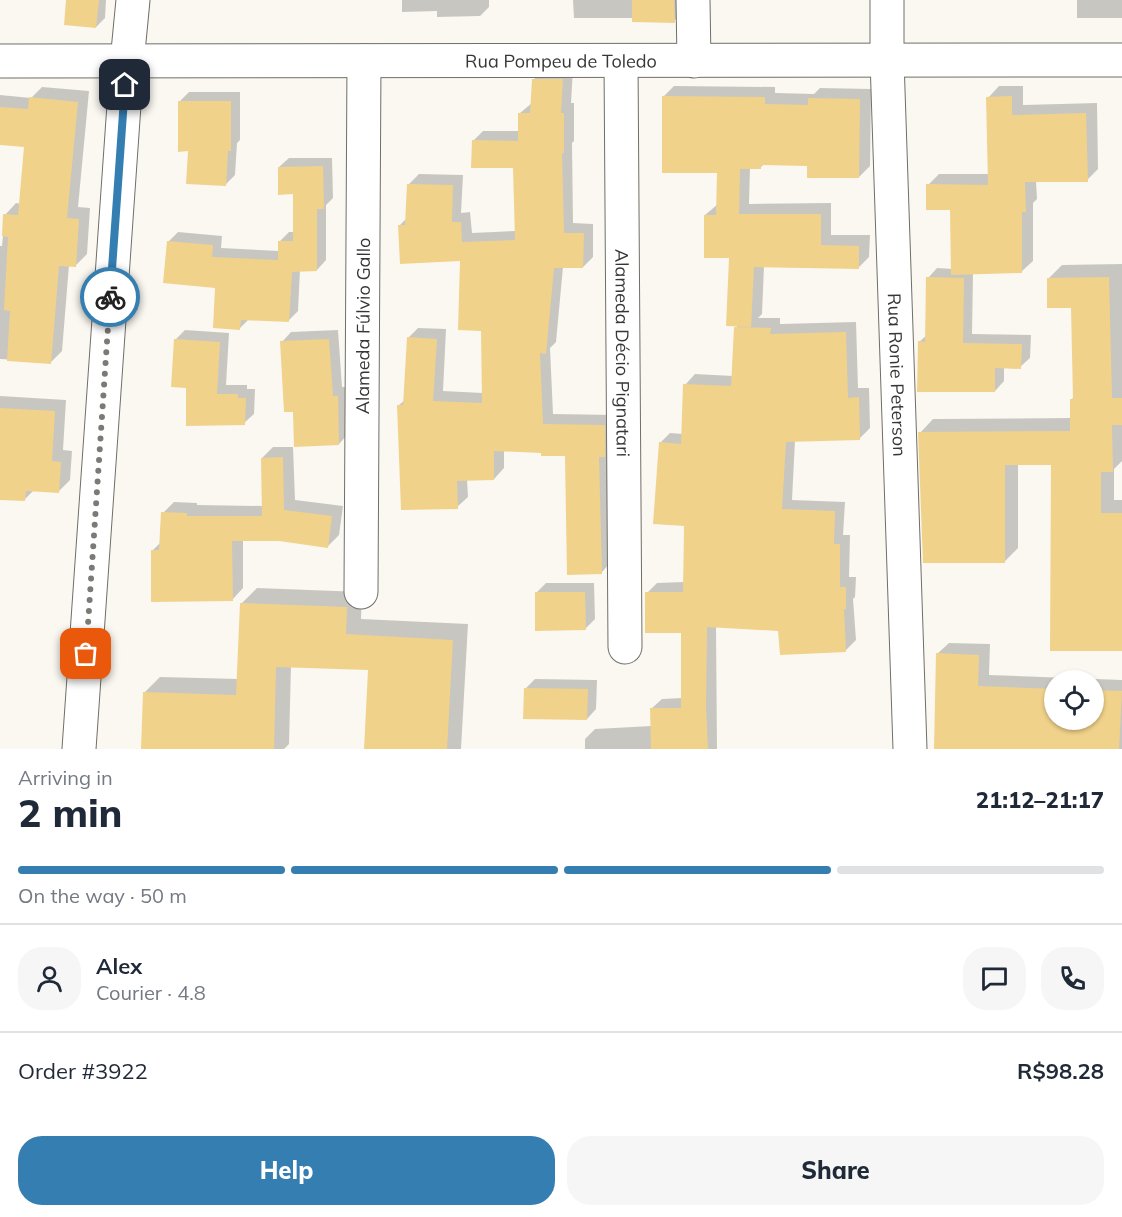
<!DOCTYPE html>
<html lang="en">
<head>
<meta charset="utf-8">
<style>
	body { margin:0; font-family:Mulish,sans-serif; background:#f6f6f7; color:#1f2937; height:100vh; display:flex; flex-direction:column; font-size:22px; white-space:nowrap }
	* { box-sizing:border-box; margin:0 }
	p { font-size:20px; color:#747a83 }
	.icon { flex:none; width:33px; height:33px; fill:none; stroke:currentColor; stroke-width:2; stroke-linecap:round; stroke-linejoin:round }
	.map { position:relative; height:749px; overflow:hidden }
	.panel { display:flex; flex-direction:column; background:#fff; flex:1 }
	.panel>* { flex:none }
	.buttons { position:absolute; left:1044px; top:670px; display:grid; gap:12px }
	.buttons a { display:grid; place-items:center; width:60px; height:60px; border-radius:50%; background:#fff; box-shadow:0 2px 4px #0004; font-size:30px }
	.pin { position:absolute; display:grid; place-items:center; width:51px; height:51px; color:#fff; margin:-26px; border-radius:12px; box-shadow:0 3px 9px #0006 }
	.courier { position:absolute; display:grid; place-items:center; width:60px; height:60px; margin:-30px; border:4px solid #347eb2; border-radius:50%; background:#fff; color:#222; box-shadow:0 2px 8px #0007 }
	.summary em { font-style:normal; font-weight:800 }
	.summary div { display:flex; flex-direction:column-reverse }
	.summary { display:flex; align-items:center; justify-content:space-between; height:102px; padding:0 18px }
	h1 { font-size:39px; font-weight:800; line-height:45px }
	.bar { display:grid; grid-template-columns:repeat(4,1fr); gap:9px 6px; align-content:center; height:72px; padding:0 18px }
	.bar i { height:8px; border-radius:4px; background:#e0e1e3 }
	.bar .current { background:#347eb2 }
	.bar p { grid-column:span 4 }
	.line { display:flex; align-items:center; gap:15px; padding:0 18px; border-top:2px solid #e0e1e3 }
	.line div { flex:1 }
	.round { display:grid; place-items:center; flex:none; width:63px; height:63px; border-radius:24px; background:#f6f6f7 }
	.action { display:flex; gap:12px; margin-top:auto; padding:12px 18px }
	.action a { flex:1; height:69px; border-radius:24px; background:#347eb2; color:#fff; font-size:24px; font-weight:800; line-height:69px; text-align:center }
	.action a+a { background:#f6f6f7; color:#1f2937 }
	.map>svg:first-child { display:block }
	.shadow { fill:#0003; fill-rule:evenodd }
	.building { fill:#f1d28b }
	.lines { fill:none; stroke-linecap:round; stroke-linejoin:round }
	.minor-casing { stroke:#706e68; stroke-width:35 }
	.minor { stroke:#fff; stroke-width:33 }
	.done { stroke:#7c7a76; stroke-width:6; stroke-dasharray:0 10.8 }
	.route { stroke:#347eb2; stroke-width:8 }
	.labels { text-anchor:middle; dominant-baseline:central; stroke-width:5; stroke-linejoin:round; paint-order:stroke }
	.street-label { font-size:18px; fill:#373634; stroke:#fbf8f2 }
</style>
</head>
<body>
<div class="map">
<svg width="1122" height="749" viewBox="0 0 1122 749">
	<rect width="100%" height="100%" fill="#fbf8f2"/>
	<path class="shadow" d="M68,0H106L105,18L96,27Z
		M402,0H489V7L480,16L437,17V11L402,12Z
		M573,0H687V8L674,21L634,18H574Z
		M1077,0H1122V18H1077Z
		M573,69L571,103H574V141L572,143L573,223L593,224V257L583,267H563L556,342L550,348L553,414L615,415L611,562L601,573L566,455L543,451L504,450V468L494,479H467L468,497L457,507L398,406L405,400L408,338L418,328L446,329L443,391L483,393L482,329L461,260L399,226L407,218L408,185L419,174L463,175L461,213L470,212L472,233L516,231L515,167L473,141L483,131H520V113L532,103L533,80L544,70Z
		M674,86L775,87V93L814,94L820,88L871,89L870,166L859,177L808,164L765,163L760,168L750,167L749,204L831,203V235H870L869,257L858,268L764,266L762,314L758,318H780V324L856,322L858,388H869L870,428L860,438L795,440L792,500L845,502L843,535H850L849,577H856L855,597L853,599L856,640L846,650L780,629L716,626L717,749H585V739L595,729L652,726L651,709L662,699L682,698L683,631L647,593L657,583L684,582L685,524L660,443L670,433L683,434L685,385L695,374L733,376L736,328L738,325L731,256L705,215L718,204V172L663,97Z
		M999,86H1023V105L1097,103L1098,169L1087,180L1036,181L1037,199L1033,203V261L1021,272L973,273L972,334L1031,335L1030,358L1020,367H1004V381L995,391L919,342L927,335L928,278L937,268L953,269L952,209L928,185L939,174H989L988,98Z
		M42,87L89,91L78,207L90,208L87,254L75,266L69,265L62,351L51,362L0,359V246H2L5,215L16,203L21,204L26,146L0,143V95L31,98Z
		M189,92H240V140L237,143L235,175L225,185L190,150L179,102Z
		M289,158H332L333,198L326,205V260L317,270H300L298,311L288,321L249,319L239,329L217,286L168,242L178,232L222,236L221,248L279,251V242L289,232H295V193L279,167Z
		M1122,264V461L1114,469V500H1122V649L1053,464H1018V548L1004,562L920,433L933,419L1072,418V399L1074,396L1073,306L1048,279L1062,265Z
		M185,330L229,333L226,385H247V389H255L254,414L244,423L187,386L175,340Z
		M338,330L342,387H347L348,434L339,444L294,410L282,342L291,332Z
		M0,396L66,400L63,450L72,451L70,480L58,492L34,490L24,500L0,498Z
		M273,447H293L295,500L343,506L339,535L328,546L279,540L243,539V588L232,600L152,551L161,542L163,513L174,502L197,503V505L263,506L262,458Z
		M546,583H594L595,619L585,629L536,593Z
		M257,588L362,592L361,619L468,624L461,749H365L369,669L291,666L289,744L284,749H142L144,693L160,677L238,679L241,604Z
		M949,643L990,644L989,675L1122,680V749H936L937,654ZM1054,681H1094V720H1054Z
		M535,679L597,680L596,709L587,719L525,689Z"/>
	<path class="building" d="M66,0H99L96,28L64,25Z
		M632,0H674L675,23L632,22Z
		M532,79H563L561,113H564V153H562L564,233H584L583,268H554L546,354L540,353L543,424L605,425V457H599L602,574L567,575L565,456H541V453L494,451V480L457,481L458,509L401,510L397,405H403L407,337L437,339L433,401L482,403L481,331L458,330L460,261L400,264L398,225H405L407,184L453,185L452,222H461L462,242L515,240L513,168H471L472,140L518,141V113H530Z
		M662,96L765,97V104L808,105V98L860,99L859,178H807V166L761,165V169H740L739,214H821V245L859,246V269L754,267L751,327L726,326L729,258H704V215H716L717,173H662Z
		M1012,96V115L1086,113L1088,182H1025L1026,212H1022V273L951,275L950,210H926V184L988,185L986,97Z
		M29,97L78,102L67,218L79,219L76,267L59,266L51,364L7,361L10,311L4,310L8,237L2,236L3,214L18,215L24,147L0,145V107L28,109Z
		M178,101H231V151H228L226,186L186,184L188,151L178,152Z
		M323,166L324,209H317V271L292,272L289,322L241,320L240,330L213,328L215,288L163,283L167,241L213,245L212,257L278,260V241H293V194L278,195V167Z
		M926,277L964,278L963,343L1022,344L1021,369L995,368V392H917L918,341L925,342Z
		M1109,277L1112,398H1122V425H1112L1113,472H1101V513H1122V651H1050L1051,465H1005V563H923L918,432L1070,431V399H1073L1071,308H1047V278Z
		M734,327L771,328L770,334L846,332L848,398L859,397L860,440L786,442L782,509L835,511L834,544H840V587H846V609H844L846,652L780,655L778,631L707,627L706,707L708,749H651L650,708H681V633H645V592H683L684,526L653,524L659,442L681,444L683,384L731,386Z
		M174,339L220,342L217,394H238V398H246L245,425L186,426V388L171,387Z
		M329,339L333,396H338L339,445L294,447L293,412H284L280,341Z
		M0,408L55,411L52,461L61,462L59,493L26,491L25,501L0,500Z
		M283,457L284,510L332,516L328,548L279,541H232L233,601L151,602V550H159L161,512L187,513V516H262L261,458Z
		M535,592H585L586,630L535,631Z
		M240,603L347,607L346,634L453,640L447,749H364L368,670L276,667L274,749H141L143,692L236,695Z
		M936,653L979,655L978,686L1054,689V720H1094V690L1122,691L1119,749H934Z
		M524,688L588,689L587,720L523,719Z"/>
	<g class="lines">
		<g class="minor-casing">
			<g id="minor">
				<path d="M693,0L694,61"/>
				<path id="s1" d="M887,0V60L910,749"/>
				<path id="s2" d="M0,61L1122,60"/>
				<path id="s3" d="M621,61L625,647"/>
				<path id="s4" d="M361,592L364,61"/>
				<path d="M79,749L127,62L133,0"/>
			</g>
		</g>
		<use href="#minor" class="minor"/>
	</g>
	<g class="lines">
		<path class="done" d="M86,654L110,297"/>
		<path class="route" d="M110,297L125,85"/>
	</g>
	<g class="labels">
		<g class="street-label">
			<text stroke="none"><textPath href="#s2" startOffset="561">Rua Pompeu de Toledo</textPath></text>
			<text stroke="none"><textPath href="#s4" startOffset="266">Alameda Fúlvio Gallo</textPath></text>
			<text stroke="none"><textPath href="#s3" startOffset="292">Alameda Décio Pignatari</textPath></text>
			<text stroke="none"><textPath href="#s1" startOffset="375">Rua Ronie Peterson</textPath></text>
		</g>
	</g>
</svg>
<div class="buttons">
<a><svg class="icon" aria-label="locate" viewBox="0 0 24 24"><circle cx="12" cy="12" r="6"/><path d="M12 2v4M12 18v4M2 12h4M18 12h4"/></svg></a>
</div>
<div class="pin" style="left:86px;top:654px;background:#ea580c"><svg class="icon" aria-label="bag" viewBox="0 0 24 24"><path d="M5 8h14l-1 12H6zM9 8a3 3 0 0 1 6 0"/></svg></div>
<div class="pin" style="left:125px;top:85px;background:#1f2937"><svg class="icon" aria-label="home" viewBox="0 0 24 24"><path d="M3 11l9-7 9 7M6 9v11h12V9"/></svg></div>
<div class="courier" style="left:110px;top:297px"><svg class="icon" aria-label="bike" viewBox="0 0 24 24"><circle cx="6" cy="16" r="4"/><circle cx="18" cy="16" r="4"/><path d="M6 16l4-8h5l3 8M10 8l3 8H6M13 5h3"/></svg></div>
</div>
<section class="panel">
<div class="summary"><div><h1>2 min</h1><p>Arriving in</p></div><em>21:12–21:17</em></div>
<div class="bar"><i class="current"></i><i class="current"></i><i class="current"></i><i></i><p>On the way · 50 m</p></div>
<div class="line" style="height:108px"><a class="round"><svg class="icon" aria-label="person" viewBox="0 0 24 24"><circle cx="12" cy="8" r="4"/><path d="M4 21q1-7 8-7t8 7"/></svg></a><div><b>Alex</b><p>Courier · 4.8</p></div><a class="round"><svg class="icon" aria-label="chat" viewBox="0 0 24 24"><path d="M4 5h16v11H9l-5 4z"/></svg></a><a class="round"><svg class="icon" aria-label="phone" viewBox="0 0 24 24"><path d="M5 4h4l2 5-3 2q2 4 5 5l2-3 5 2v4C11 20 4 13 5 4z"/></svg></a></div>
<div class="line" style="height:78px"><div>Order #3922</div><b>R$98.28</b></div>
<div class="action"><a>Help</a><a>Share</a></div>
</section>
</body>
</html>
